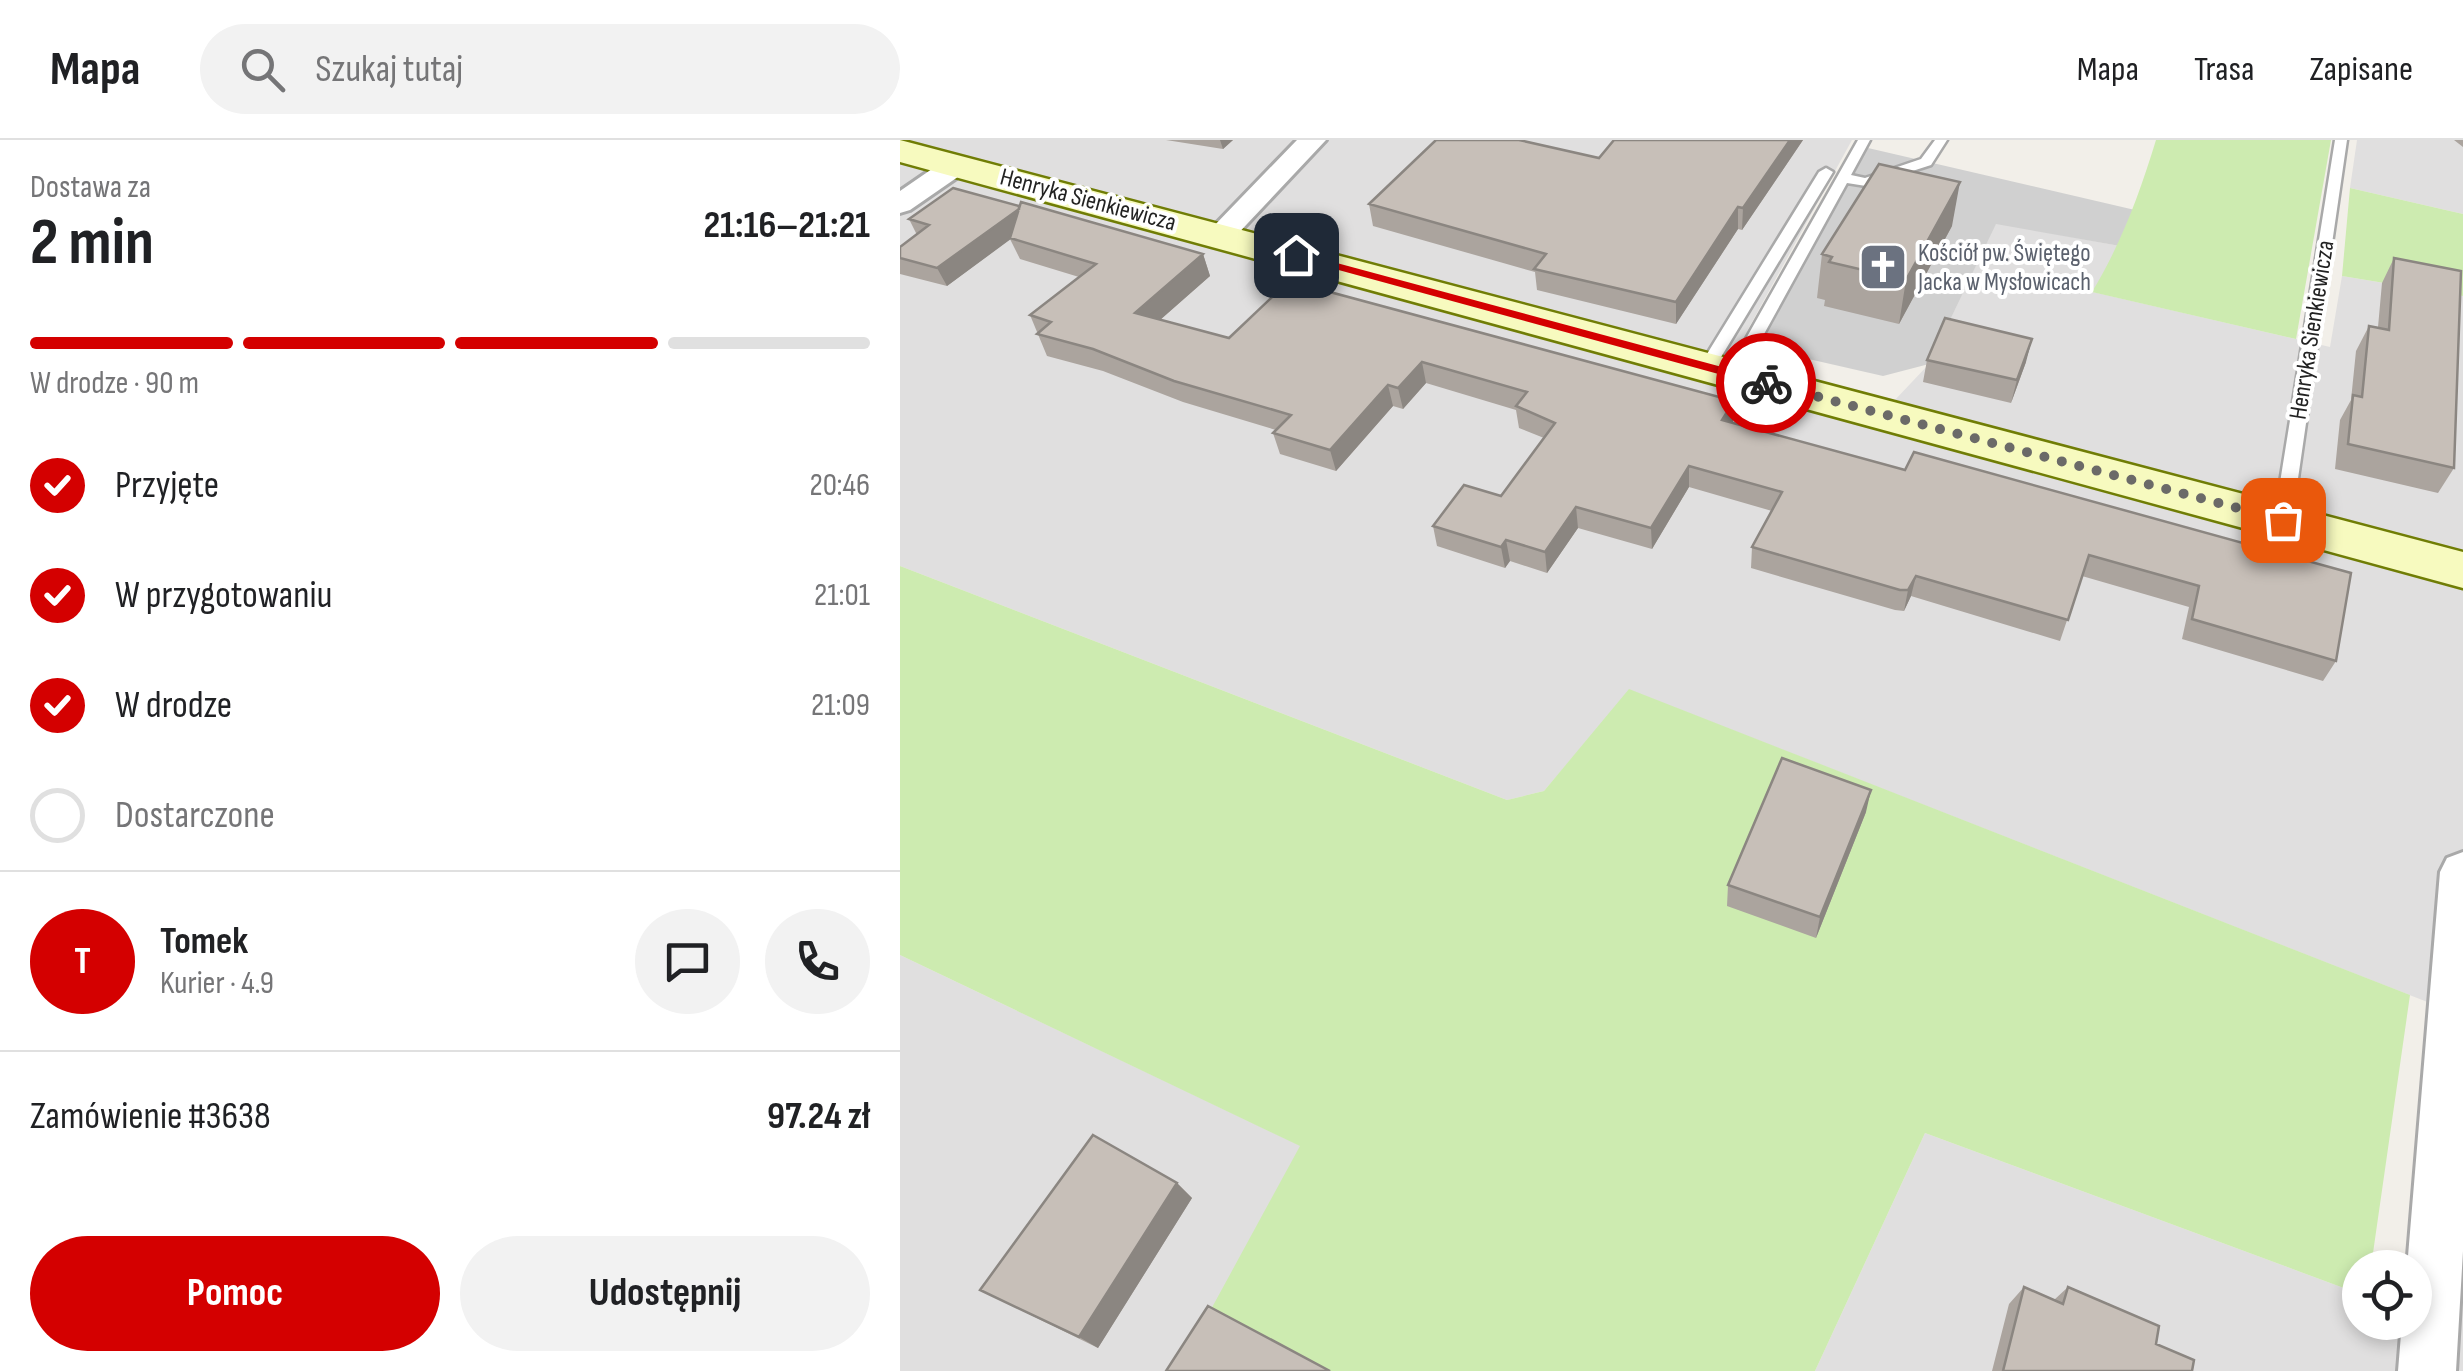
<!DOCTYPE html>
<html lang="pl">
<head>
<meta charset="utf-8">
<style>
	body { margin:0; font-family:"Sofia Sans Condensed",sans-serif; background:#f2f2f2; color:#202124; height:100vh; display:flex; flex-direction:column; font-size:38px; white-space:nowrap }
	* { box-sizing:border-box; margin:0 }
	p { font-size:32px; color:#757577 }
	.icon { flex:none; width:55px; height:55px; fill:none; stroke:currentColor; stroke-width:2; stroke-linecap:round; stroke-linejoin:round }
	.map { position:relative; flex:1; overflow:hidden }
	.details { display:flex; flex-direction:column; background:#fff; width:900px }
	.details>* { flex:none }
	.tools { position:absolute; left:1442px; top:1110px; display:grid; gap:20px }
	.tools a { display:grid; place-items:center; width:90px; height:90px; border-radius:50%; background:#fff; box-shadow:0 5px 15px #0003; font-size:50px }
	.pin { position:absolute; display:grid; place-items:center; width:85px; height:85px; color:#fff; margin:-42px; border-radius:20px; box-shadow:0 5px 15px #0006 }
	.courier { position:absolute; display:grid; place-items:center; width:100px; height:100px; margin:-50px; border:8px solid #d40000; border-radius:50%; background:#fff; color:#222; box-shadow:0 2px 12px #0007 }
	.head em { font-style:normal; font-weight:700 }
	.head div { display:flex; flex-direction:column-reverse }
	.head { display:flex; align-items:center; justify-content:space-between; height:170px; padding:0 30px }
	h1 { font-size:65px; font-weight:700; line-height:75px }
	.bar { display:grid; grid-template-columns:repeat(4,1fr); gap:15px 10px; align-content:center; height:120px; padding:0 30px }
	.bar i { height:12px; border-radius:8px; background:#e0e0e0 }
	.bar .current { background:#d40000 }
	.bar p { grid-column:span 4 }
	.line { display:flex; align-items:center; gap:25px; padding:0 30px; border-top:2px solid #e0e0e0 }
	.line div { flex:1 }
	.round { display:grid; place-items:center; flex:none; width:105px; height:105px; border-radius:52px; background:#f2f2f2 }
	ol { padding:0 30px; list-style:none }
	li { display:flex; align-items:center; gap:30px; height:110px }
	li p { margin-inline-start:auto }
	li .icon { padding:10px; border-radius:50%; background:#d40000; color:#fff; stroke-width:4 }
	li:last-child { color:#757577 }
	li i { width:55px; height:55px; border:5px solid #e0e0e0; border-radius:50% }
	.action { display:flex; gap:20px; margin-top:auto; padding:20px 30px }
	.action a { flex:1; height:115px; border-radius:60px; background:#d40000; color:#fff; font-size:40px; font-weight:700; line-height:115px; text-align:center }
	.action a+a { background:#f2f2f2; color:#202124 }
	header { display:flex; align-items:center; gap:60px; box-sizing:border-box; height:140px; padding:0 50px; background:#fff; border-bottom:2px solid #e0e0e0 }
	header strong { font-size:48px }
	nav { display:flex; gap:55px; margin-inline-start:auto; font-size:35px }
	.search { width:700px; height:90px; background:#f2f2f2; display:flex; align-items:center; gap:25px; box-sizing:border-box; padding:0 35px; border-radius:55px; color:#757577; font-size:38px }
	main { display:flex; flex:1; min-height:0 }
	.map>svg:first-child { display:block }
	.residential { fill:#e0dfdf }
	.religious { fill:#d0d0d0 }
	.grass { fill:#cdebb0 }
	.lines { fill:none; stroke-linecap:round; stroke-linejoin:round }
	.lane-casing { stroke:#a9a9a9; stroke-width:5 }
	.street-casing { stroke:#a9a9a9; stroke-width:6 }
	.secondary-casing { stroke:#707d05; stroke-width:5 }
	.lane { fill:#fff; fill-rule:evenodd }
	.street { fill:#fff; fill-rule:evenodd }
	.secondary { fill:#f7fabf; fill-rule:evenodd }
	.wall { fill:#aba49e }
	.shaded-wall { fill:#8b8681 }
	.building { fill:#c7bfb8; stroke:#8b8681; stroke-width:2.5 }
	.route { fill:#d40000 }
	.done { stroke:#6b6a68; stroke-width:10; stroke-dasharray:0 18 }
	.labels { text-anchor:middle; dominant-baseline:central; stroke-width:8; stroke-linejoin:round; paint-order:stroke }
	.far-street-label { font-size:25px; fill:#222; stroke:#fff }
	.far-worship-label { font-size:25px; fill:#5b616d; stroke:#fff; text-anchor:start }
</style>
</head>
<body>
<header>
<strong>Mapa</strong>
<div class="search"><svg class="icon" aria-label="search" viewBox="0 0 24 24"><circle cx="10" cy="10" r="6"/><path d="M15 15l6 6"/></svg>Szukaj tutaj</div>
<nav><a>Mapa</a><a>Trasa</a><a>Zapisane</a></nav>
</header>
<main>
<section class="details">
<div class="head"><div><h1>2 min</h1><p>Dostawa za</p></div><em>21:16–21:21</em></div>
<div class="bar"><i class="current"></i><i class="current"></i><i class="current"></i><i></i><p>W drodze · 90 m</p></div>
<ol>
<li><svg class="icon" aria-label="check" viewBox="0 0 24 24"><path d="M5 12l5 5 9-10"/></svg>Przyjęte<p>20:46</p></li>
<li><svg class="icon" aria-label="check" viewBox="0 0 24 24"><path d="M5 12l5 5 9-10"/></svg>W przygotowaniu<p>21:01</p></li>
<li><svg class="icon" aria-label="check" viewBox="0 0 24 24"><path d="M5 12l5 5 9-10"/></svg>W drodze<p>21:09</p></li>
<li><i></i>Dostarczone</li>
</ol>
<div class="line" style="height:180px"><b class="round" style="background:#d40000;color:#fff">T</b><div><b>Tomek</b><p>Kurier · 4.9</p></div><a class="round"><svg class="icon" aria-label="chat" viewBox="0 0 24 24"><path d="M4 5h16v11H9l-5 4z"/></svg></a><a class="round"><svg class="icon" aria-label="phone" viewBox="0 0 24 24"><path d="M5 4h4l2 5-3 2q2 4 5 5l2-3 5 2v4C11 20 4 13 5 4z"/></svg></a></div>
<div class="line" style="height:130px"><div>Zamówienie #3638</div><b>97.24 zł</b></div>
<div class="action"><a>Pomoc</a><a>Udostępnij</a></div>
</section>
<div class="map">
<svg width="1563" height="1231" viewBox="0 0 1563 1231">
	<rect width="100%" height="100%" fill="#f2efe9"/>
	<path class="residential" d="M0,0H952L829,224L993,262L1029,224L1096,83L1220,106L1193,152L1430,207L1442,136L1563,156V1231H915L1025,993L1460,1154V1182H1515L1553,872L730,550L644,651L607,660L0,426Z
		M1457,0H1563V74L1450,48Z
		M0,815L401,1006L286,1217L311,1231H0Z"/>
	<path class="religious" d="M968,8L1235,70L1220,106L1096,84L1029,224L983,236L856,207Z"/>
	<path class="grass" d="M1256,0H1431L1396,199L1192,152C1222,102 1239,55 1256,0Z
		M1450,48L1563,74V156L1442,136Z
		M0,426L607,660L644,651L729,549L1510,855L1471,1127L1460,1128V1154L1025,993L915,1231H311L285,1217L400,1006L0,815Z"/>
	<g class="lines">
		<g class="lane-casing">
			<path id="lane" d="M958,0H970L951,35L965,38L1021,19L1035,0H1047L1031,25L966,46L947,43L842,234L840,237H828L826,234Z
				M1435,0H1447L1392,380L1383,386L1374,380Z
				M926,28L933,32L815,227L807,232L802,230L799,227L919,32Z"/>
		</g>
		<g class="street-casing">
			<path id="street" d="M397,0H426L331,101H311L306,95L311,89Z
				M55,18L69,26L65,32L10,70L0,73V51L45,20Z
				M1563,712V1111L1556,1231H1498L1502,1182H1515V1128H1507L1540,732L1547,718Z"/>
		</g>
		<g class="secondary-casing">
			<path id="secondary" d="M0,0L1563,412V448L0,22Z"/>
		</g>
		<use href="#lane" class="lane"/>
		<use href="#street" class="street"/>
		<use href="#secondary" class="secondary"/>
	</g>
	<path class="wall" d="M266,0H333L323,9Z
		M903,0L842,90L838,89L776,184L637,150L635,132L473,86L469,64L699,18Z
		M1554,0H1563V7Z
		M9,79L303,114L310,136L260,180L329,198L389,141L833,283L1005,330L1451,433L1436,521L1423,541L1282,499L1289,467L1182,436L1160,501L1011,456L1004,471L995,470L851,428L852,407L872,371L789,347L752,409L678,388L647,433L610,421L605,428L537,406L533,386L601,356L644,298L619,288L616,270L526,243L503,269L493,266L436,331L380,314L373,293L376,290L283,262L203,231L147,216L130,175L179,137L120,119L110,99L47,146L0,134V107L17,95Z
		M1052,86L999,184L924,166L925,160L917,158L922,114Z
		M1494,118L1554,328L1538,353L1435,329L1440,280L1451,260L1456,211L1469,186L1478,187L1482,143Z
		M1027,220L1126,222L1111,263L1023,242Z
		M966,672L916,798L827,766L828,745Z
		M277,1043L292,1058L198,1208L80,1150Z
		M1124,1147L1154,1160L1168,1147L1256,1204L1292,1231H1092L1109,1164Z"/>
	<path class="shaded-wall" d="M320,0H333L323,9Z
		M890,0H903L842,90L843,68Z
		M1060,42L1052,86L999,184L1006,140Z
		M121,67L130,85L47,146L37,128Z
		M838,67V89L776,184V162Z
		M303,114L310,136L244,194L235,173Z
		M1132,199L1126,222L1111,263L1117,240Z
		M522,222L526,243L503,269L498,248Z
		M488,245L493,266L436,331L430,310Z
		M834,261L833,282L821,302L822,280Z
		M789,326V347L752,409L751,388Z
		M676,367L678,388L647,433L645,412Z
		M606,400L610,421L605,428L601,407Z
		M1016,436L1011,456L1004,471L1008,450Z
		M971,650L966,672L916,798L920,777Z
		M277,1043L292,1058L198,1208L179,1197Z"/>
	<path class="building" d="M536,0H619L699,18L714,0H890L843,68L838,67L776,162L634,129L646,114L469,64Z
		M979,24L1060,42L1006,140L929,122L932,117L922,114Z
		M53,48L119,66V69L37,128L0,118V107L29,85L9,79Z
		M121,62L303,114L235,173L329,198L389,141L834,261L822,280L1005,330L1014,312L1451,433L1436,521L1292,479L1299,446L1189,415L1168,480L1016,436L1008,450H1000L852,407L882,352L789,326L751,388L676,367L645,412L606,400L601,407L533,386L564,345L601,356L655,283L616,266L627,252L522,222L498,248L488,245L430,310L373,293L391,275L274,241L193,209L137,194L151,182L130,175L196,124L110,98Z
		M1494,118L1561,131L1554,328L1448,304L1453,255L1462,257L1469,186L1489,190Z
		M1045,178L1132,199L1117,240L1027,220Z
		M882,618L971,650L920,777L828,745Z
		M193,995L277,1043L179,1197L80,1150Z
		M1124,1147L1163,1164L1168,1147L1259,1186L1256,1204L1294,1220L1292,1231H1103Z
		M308,1166L430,1231H266Z"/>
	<path class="route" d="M396,112L870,240L872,243L866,247L391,117Z"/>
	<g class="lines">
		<path class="done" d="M866,243L1383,380"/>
	</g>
	<defs>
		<g id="church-square" transform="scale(2.5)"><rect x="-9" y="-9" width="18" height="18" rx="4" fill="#6b7280" stroke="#fff"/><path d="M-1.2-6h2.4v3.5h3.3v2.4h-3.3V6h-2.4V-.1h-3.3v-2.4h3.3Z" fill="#fff"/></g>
	</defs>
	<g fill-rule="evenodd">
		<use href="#church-square" x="983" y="127"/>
	</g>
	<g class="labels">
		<g class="far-street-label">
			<text transform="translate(188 60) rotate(15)">Henryka Sienkiewicza</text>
			<text transform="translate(1412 190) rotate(-81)">Henryka Sienkiewicza</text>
		</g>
		<g class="far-worship-label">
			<text x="1018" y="113">Kościół pw. Świętego<tspan x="1018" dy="29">Jacka w Mysłowicach</tspan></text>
		</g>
	</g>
</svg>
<div class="tools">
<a><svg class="icon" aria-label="locate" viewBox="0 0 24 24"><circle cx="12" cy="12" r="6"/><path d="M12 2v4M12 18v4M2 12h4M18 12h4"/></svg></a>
</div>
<div class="pin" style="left:1383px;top:380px;background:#ea580c"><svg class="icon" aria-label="bag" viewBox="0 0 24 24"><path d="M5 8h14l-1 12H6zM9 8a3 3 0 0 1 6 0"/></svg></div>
<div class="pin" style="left:396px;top:115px;background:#1f2937"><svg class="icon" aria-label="home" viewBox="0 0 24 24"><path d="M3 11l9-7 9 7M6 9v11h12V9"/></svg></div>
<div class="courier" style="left:866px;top:243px"><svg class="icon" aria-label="bike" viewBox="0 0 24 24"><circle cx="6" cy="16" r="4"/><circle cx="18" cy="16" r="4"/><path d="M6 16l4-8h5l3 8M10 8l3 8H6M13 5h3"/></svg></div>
</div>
</main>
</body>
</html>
